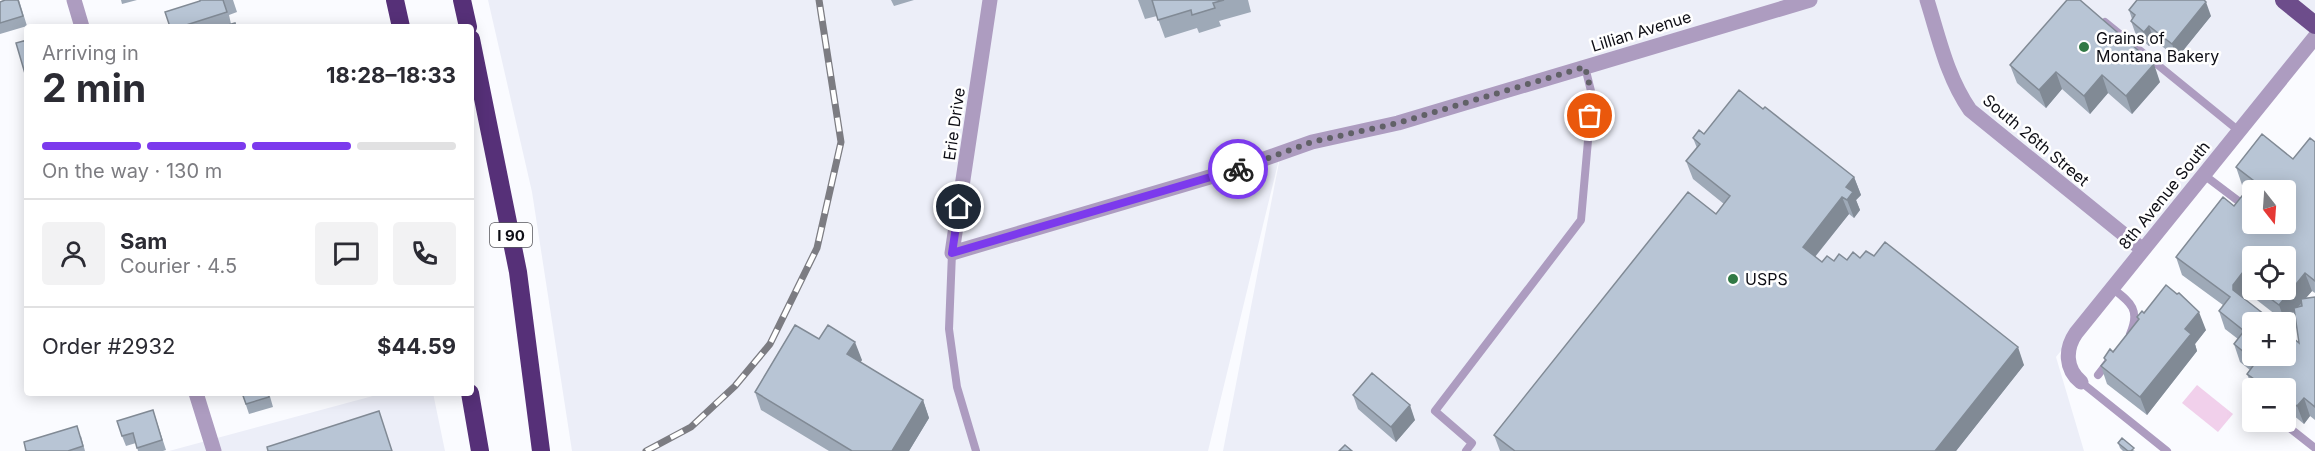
<!DOCTYPE html>
<html lang="en">
<head>
<meta charset="utf-8">
<style>
	body { margin:0; font-family:Inter,sans-serif; background:#f2f2f3; color:#2b2b33; height:100vh; display:flex; flex-direction:column; font-size:22px; white-space:nowrap }
	* { box-sizing:border-box; margin:0 }
	p { font-size:20px; color:#7c7c81 }
	.icon { flex:none; width:33px; height:33px; fill:none; stroke:currentColor; stroke-width:2; stroke-linecap:round; stroke-linejoin:round }
	.map { position:relative; flex:1; overflow:hidden }
	.side { position:absolute; left:24px; top:24px; width:450px; height:372px; display:flex; flex-direction:column; background:#fff; border-radius:6px; box-shadow:0 3px 15px #0003 }
	.side>* { flex:none }
	.needle { width:39px; rotate:163deg }
	.buttons { position:absolute; left:2242px; top:180px; display:grid; gap:12px }
	.buttons a { display:grid; place-items:center; width:54px; height:54px; border-radius:6px; background:#fff; box-shadow:0 3px 15px #0003; font-size:30px }
	.pin { position:absolute; display:grid; place-items:center; width:51px; height:51px; color:#fff; margin:-26px; border:3px solid #fff; border-radius:50%; box-shadow:0 2px 6px #0007 }
	.courier { position:absolute; display:grid; place-items:center; width:60px; height:60px; margin:-30px; border:4px solid #7c3aed; border-radius:50%; background:#fff; color:#222; box-shadow:0 2px 8px #0007 }
	.overview em { font-style:normal; font-weight:700 }
	.overview div { display:flex; flex-direction:column-reverse }
	.overview { display:flex; align-items:center; justify-content:space-between; height:102px; padding:0 18px }
	h1 { font-size:39px; font-weight:700; line-height:45px }
	.bar { display:grid; grid-template-columns:repeat(4,1fr); gap:9px 6px; align-content:center; height:72px; padding:0 18px }
	.bar i { height:8px; border-radius:4px; background:#e1e1e2 }
	.bar .current { background:#7c3aed }
	.bar p { grid-column:span 4 }
	.line { display:flex; align-items:center; gap:15px; padding:0 18px; border-top:2px solid #e1e1e2 }
	.line div { flex:1 }
	.round { display:grid; place-items:center; flex:none; width:63px; height:63px; border-radius:6px; background:#f2f2f3 }
	.map>svg:first-child { display:block }
	.built { fill:#eceef8 }
	.green { fill:#f1d0eb }
	.lines { fill:none; stroke-linecap:round; stroke-linejoin:round }
	.lane { stroke:#ad9cc0; stroke-width:8 }
	.street { stroke:#ad9cc0; stroke-width:15 }
	.primary { stroke:#6d4d8b; stroke-width:18 }
	.highway { stroke:#563078; stroke-width:18 }
	.rail-casing { stroke:#7c7c82; stroke-width:7 }
	.rail { stroke:#fff; stroke-width:4.5; stroke-dasharray:14; stroke-linecap:butt }
	.wall { fill:#9ea9b7; fill-rule:evenodd }
	.shaded-wall { fill:#818a95 }
	.building { fill:#b8c5d5; stroke:#818a95; stroke-width:1.5; fill-rule:evenodd }
	.done { stroke:#616167; stroke-width:6; stroke-dasharray:0 10.8 }
	.route { stroke:#7c3aed; stroke-width:8 }
	.poi-dot { fill:#317945; stroke:#fff; stroke-width:2 }
	.labels { text-anchor:middle; dominant-baseline:central; stroke-width:5; stroke-linejoin:round; paint-order:stroke }
	.shield { fill:#fff; stroke:#56565b; stroke-width:1.5 }
	.shield-label { font-size:15px; font-weight:bold; fill:#0e0e15 }
	.street-label { font-size:16px; fill:#0e0e15; stroke:#fff }
	.poi-label { font-size:16px; fill:#0e0e15; stroke:#fff; text-anchor:start }
</style>
</head>
<body>
<div class="map">
<svg width="2315" height="451" viewBox="0 0 2315 451">
	<rect width="100%" height="100%" fill="#fafbff"/>
	<path class="built" d="M488,0H2315V36L2056,357L2084,451H1223L1282,147L1208,451H572L532,192Z
		M384,393H433L445,451H169Z"/>
	<path class="green" d="M2197,385L2233,414L2218,432L2182,403Z"/>
	<g class="lines">
		<path class="lane" d="M2105,22L2239,131
			M2204,175L2245,206
			M952,253L949,329L957,387L976,451
			M2112,288C2130,302 2141,309 2130,334
			M2098,375L2108,362
			M2081,382L2167,451
			M2282,422L2315,448
			M1466,451L1472,443L1435,411L1581,220L1592,95L1585,67"/>
		<path class="street" d="M74,0L82,27
			M990,0L952,253L1230,171L1312,142L1398,123L1810,0
			M1927,0C1939,38 1947,77 1970,110L2143,250
			M2081,382C2065,369 2065,349 2076,333L2315,37
			M196,393L214,451"/>
		<path class="primary" d="M2284,0L2315,25"/>
		<path class="highway" d="M395,0L401,27
			M462,0L468,27
			M471,39L518,272L541,451
			M470,393L480,451"/>
		<g class="rail-casing">
			<path id="rail" d="M646,451L691,427L735,386L770,344L817,248L841,142L819,0"/>
		</g>
		<use href="#rail" class="rail"/>
	</g>
	<path class="wall" d="M19,0L27,26L0,34V2Z
		M121,0H137L122,4Z
		M200,0H233L237,12L229,15L231,24L236,27H170L200,1Z
		M891,0H914L894,6Z
		M1138,0H1248L1251,12L1219,21L1221,26L1199,33L1197,28L1165,38L1157,16L1145,19Z
		M2129,10L2211,16L2177,58L2154,40L2149,46L2136,35L2131,21L2132,19Z
		M2010,65L2160,82L2132,114L2108,93L2090,114L2062,89L2046,108L2017,83Z
		M1763,109L1854,177L1861,195L1856,200L1860,210L1854,218L1849,214L1815,257L1822,262L1847,260L1874,256L2024,365L1956,451H1500L1494,435L1716,214L1724,204L1693,179L1686,161L1697,148L1693,138Z
		M2315,142V293L2312,291L2306,298L2315,297V420L2310,416L2304,424L2293,415L2289,419L2286,416V388L2253,389L2247,374L2250,370L2240,362L2234,344L2238,339L2225,329L2219,311L2223,305L2182,275L2176,257L2234,206L2248,189L2242,185L2236,167L2293,159ZM2253,256H2286V290H2253ZM2250,289L2253,297L2285,322L2286,323L2295,311L2299,343L2243,298Z
		M2144,313L2206,330L2195,344L2197,351L2147,415L2107,384L2101,366L2105,361L2104,358L2113,352L2138,320L2137,317Z
		M819,339L862,360L860,362L923,400L929,418L909,451H829L761,410L755,392Z
		M242,393H269L273,407L249,414Z
		M1353,395L1415,420L1396,442L1358,409Z
		M153,410L166,450L163,451H138L136,443L126,446L122,436Z
		M81,436L85,451H26Z
		M2118,443L2135,451H2123L2120,448Z"/>
	<path class="shaded-wall" d="M2206,2L2211,16L2177,58L2172,44Z
		M2149,26L2154,40L2149,46L2144,32Z
		M2154,64L2160,82L2132,114L2126,96Z
		M2056,72L2062,89L2046,108L2039,90Z
		M2102,75L2108,93L2090,114L2084,96Z
		M1854,177L1861,195L1856,200L1860,210L1854,218L1847,200L1846,187Z
		M1842,197L1849,214L1809,264L1803,247Z
		M2253,259V285L2246,279L2250,289L2239,303L2233,290V285Z
		M2305,273L2312,291L2285,322L2279,305Z
		M2199,312L2206,330L2195,344L2197,351L2147,415L2140,397L2185,329Z
		M855,342L862,360L854,372L847,354Z
		M2018,347L2024,365L1956,451H1935Z
		M2286,397L2293,415L2289,419L2286,410Z
		M2304,398L2310,416L2304,424L2297,406Z
		M923,400L929,418L909,451H892Z
		M1410,405L1415,420L1396,442L1391,427Z"/>
	<path class="building" d="M5,0H18L23,16L0,23V2Z
		M200,0H224H223L227,12L180,27H170L165,12L200,1Z
		M1152,0H1224L1213,3L1215,8L1192,15L1191,10L1158,20Z
		M2067,0H2080L2154,64L2126,96L2102,75L2084,96L2056,72L2039,90L2010,65Z
		M2137,0H2204L2206,2L2172,44L2149,26L2144,32L2131,21L2135,15L2129,10Z
		M235,23L236,27H221Z
		M27,40V77H26L16,43Z
		M1739,90L1763,109L1765,107L1854,177L1846,187L1853,192L1847,200L1842,197L1803,247L1822,262L1827,256L1834,261L1839,254L1847,260L1853,252L1860,258L1866,251L1874,256L1885,242L2018,347L1935,451H1515L1494,435L1688,192L1716,214L1730,196L1686,161L1700,144L1693,138L1699,130L1704,134Z
		M2262,134L2293,159L2310,138L2315,142V281L2305,273L2279,305L2259,290H2286V256H2263L2258,253L2255,256H2253V259L2233,285V290L2274,322H2253V356H2286V332L2299,343L2294,308L2302,306L2301,299L2315,297V407L2304,398L2297,406L2286,397V388H2267L2247,374L2256,362L2234,344L2244,331L2219,311L2230,297L2176,257L2223,197L2234,206L2254,181L2236,167ZM2253,190H2286V224H2253Z
		M2253,271V285L2246,279Z
		M2166,285L2177,294L2179,293L2199,312L2185,329L2191,334L2140,397L2101,366L2106,360L2104,358L2110,349L2113,352L2139,319L2137,317L2142,311L2144,313Z
		M795,325L819,339L828,325L855,342L847,354L923,400L892,451H852L755,392Z
		M1372,373L1410,405L1391,427L1353,395Z
		M242,393H268L269,397L246,404Z
		M153,410L162,440L137,448L133,433L122,436L117,421Z
		M379,411L392,451H268L267,447Z
		M77,426L83,446L68,451H26L24,442Z
		M2122,438L2134,448L2131,451H2128L2118,443Z
		M1345,445L1352,451H1339Z"/>
	<g class="lines">
		<path class="done" d="M1238,169L1312,142L1398,123L1585,67L1592,95L1590,116"/>
		<path class="route" d="M959,207L952,253L1238,169"/>
	</g>
	<g class="poi-dot">
		<circle cx="2084" cy="47" r="6"/>
		<circle cx="1733" cy="279" r="6"/>
	</g>
	<g class="labels">
		<rect class="shield" x="490" y="223" width="42" height="24" rx="4.5"/>
		<g class="shield-label">
			<text x="511" y="235">I 90</text>
		</g>
		<g class="street-label">
			<text transform="translate(1641 31) rotate(-17)">Lillian Avenue</text>
			<text transform="translate(954 124) rotate(-82)">Erie Drive</text>
			<text transform="translate(2036 140) rotate(40)">South 26th Street</text>
			<text transform="translate(2164 195) rotate(-51)">8th Avenue South</text>
		</g>
		<g class="poi-label">
			<text x="2096" y="38">Grains of<tspan x="2096" dy="18">Montana Bakery</tspan></text>
			<text x="1745" y="279">USPS</text>
		</g>
	</g>
</svg>
<div class="buttons">
<a><svg class="needle" viewBox="-14 -14 28 28"><path d="M0-13l5 13h-10z" fill="#e53935"/><path d="M0 13l5-13h-10z" fill="#7c7c81"/></svg></a>
<a><svg class="icon" aria-label="locate" viewBox="0 0 24 24"><circle cx="12" cy="12" r="6"/><path d="M12 2v4M12 18v4M2 12h4M18 12h4"/></svg></a>
<a>+</a>
<a>−</a>
</div>
<div class="pin" style="left:1590px;top:116px;background:#ea580c"><svg class="icon" aria-label="bag" viewBox="0 0 24 24"><path d="M5 8h14l-1 12H6zM9 8a3 3 0 0 1 6 0"/></svg></div>
<div class="pin" style="left:959px;top:207px;background:#1f2937"><svg class="icon" aria-label="home" viewBox="0 0 24 24"><path d="M3 11l9-7 9 7M6 9v11h12V9"/></svg></div>
<div class="courier" style="left:1238px;top:169px"><svg class="icon" aria-label="bike" viewBox="0 0 24 24"><circle cx="6" cy="16" r="4"/><circle cx="18" cy="16" r="4"/><path d="M6 16l4-8h5l3 8M10 8l3 8H6M13 5h3"/></svg></div>
<section class="side">
<div class="overview"><div><h1>2 min</h1><p>Arriving in</p></div><em>18:28–18:33</em></div>
<div class="bar"><i class="current"></i><i class="current"></i><i class="current"></i><i></i><p>On the way · 130 m</p></div>
<div class="line" style="height:108px"><a class="round"><svg class="icon" aria-label="person" viewBox="0 0 24 24"><circle cx="12" cy="8" r="4"/><path d="M4 21q1-7 8-7t8 7"/></svg></a><div><b>Sam</b><p>Courier · 4.5</p></div><a class="round"><svg class="icon" aria-label="chat" viewBox="0 0 24 24"><path d="M4 5h16v11H9l-5 4z"/></svg></a><a class="round"><svg class="icon" aria-label="phone" viewBox="0 0 24 24"><path d="M5 4h4l2 5-3 2q2 4 5 5l2-3 5 2v4C11 20 4 13 5 4z"/></svg></a></div>
<div class="line" style="height:78px"><div>Order #2932</div><b>$44.59</b></div>
</section>
</div>
</body>
</html>
